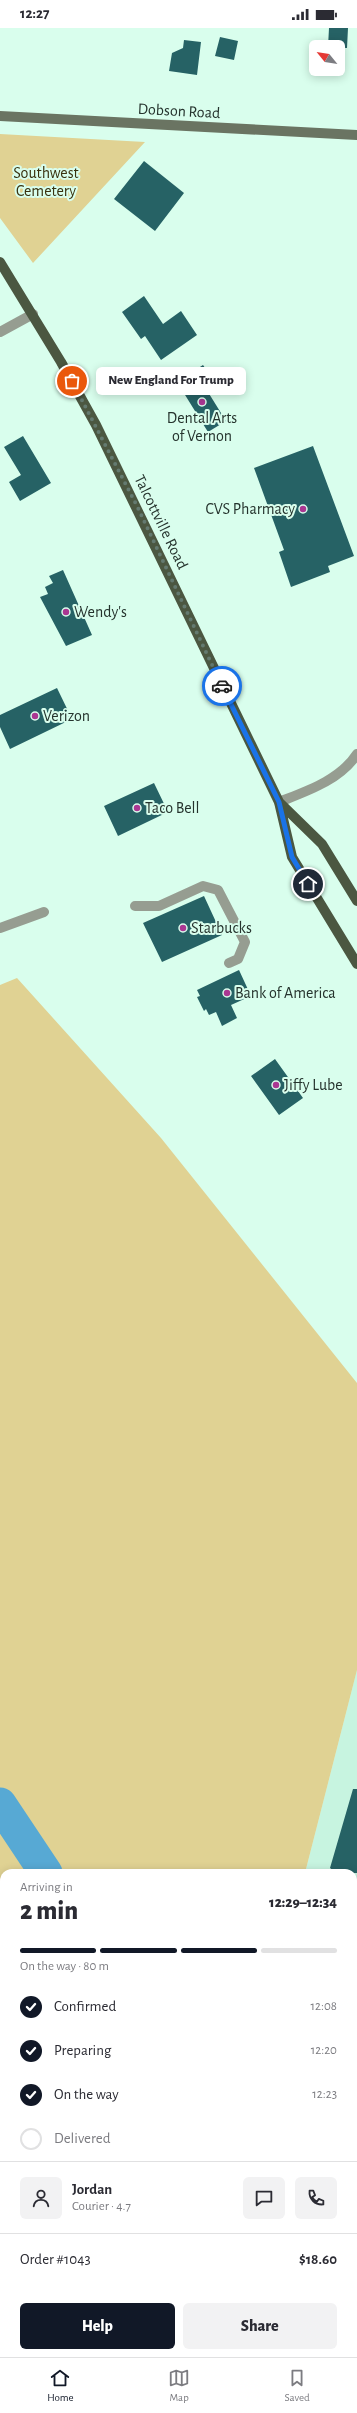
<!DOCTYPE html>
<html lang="en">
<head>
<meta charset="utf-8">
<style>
	body { margin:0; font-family:"Alegreya Sans",sans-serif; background:#f2f2f3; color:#2b2b33; height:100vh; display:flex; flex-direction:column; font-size:15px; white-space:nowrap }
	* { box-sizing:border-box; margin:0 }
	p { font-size:13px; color:#7c7c81 }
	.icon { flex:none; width:22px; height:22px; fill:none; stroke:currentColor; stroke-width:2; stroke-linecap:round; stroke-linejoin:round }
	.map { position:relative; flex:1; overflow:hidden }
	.drawer { position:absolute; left:0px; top:1841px; width:357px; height:488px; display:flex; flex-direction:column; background:#fff; border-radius:12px 12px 0 0; box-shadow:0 2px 10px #0003 }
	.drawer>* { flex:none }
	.needle { width:26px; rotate:300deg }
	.fabs { position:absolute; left:309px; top:12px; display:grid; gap:8px }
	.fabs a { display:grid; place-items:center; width:36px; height:36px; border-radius:6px; background:#fff; box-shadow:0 2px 10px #0003; font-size:20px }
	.pin { position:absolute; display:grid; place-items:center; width:34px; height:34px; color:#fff; margin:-17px; border:2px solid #fff; border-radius:50%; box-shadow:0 1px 4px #0007 }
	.courier { position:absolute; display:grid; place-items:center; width:40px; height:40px; margin:-20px; border:3px solid #1a73e8; border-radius:50%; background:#fff; color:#222; box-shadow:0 1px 5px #0007 }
	.bubble { position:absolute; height:28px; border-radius:6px; background:#fff; box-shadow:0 2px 10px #0003; font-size:13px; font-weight:800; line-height:28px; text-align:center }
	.summary em { font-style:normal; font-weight:800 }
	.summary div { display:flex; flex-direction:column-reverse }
	.summary { display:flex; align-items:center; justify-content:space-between; height:68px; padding:0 20px }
	h1 { font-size:26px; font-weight:800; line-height:30px }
	.bar { display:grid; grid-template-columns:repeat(4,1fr); gap:6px 4px; align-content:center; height:48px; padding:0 20px }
	.bar i { height:5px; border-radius:3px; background:#e1e1e2 }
	.bar .active { background:#111827 }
	.bar p { grid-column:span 4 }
	.line { display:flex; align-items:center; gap:10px; padding:0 20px; border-top:1px solid #e1e1e2 }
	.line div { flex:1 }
	.round { display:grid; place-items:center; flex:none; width:42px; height:42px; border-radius:6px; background:#f2f2f3 }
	ol { padding:0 20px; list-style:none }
	li { display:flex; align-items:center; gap:12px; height:44px }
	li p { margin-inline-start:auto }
	li .icon { padding:4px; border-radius:50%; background:#111827; color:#fff; stroke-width:4 }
	li:last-child { color:#7c7c81 }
	li i { width:22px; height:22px; border:2px solid #e1e1e2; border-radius:50% }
	.action { display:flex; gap:8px; margin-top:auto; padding:8px 20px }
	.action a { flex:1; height:46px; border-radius:6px; background:#111827; color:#fff; font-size:16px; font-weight:800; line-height:46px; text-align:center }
	.action a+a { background:#f2f2f3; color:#2b2b33 }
	.status { display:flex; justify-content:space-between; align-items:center; height:28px; padding:0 20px; background:#fff; direction:ltr }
	.status svg { height:11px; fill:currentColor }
	.tabs { display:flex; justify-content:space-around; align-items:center; height:56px; border-top:1px solid #e1e1e2; background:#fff; font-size:11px; color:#7c7c81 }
	.tabs a { display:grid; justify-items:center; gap:2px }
	.tabs .active { color:#111827 }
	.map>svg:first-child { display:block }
	.built { fill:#c7f4e0 }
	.green { fill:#e0d293 }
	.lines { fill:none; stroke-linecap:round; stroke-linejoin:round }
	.river { stroke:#57a9d4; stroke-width:33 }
	.building { fill:#266265 }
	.lane { stroke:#969d91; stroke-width:10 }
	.street { stroke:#969d91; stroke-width:10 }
	.secondary { stroke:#6a7462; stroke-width:10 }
	.primary { stroke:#4b5741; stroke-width:10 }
	.done { stroke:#647a70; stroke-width:4; stroke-dasharray:0 7.2 }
	.route { stroke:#1a73e8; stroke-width:5 }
	.poi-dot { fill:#aa3792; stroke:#d9feed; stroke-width:1.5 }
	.labels { text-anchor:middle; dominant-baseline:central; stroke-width:4; stroke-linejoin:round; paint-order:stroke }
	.street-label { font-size:16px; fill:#25332d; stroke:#d9feed }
	.park-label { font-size:16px; fill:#39310e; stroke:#d9feed }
	.poi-label { font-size:16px; fill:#25332d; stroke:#d9feed; text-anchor:start }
</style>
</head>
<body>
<div class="status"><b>12:27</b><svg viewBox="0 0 49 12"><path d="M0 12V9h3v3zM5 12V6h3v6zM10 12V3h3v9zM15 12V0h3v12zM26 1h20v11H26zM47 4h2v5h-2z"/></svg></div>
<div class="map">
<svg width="357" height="2329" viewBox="0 0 357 2329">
	<rect width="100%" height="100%" fill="#d9feed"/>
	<path class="built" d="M357,1642V2154L353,2152V1845H305Z"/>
	<path class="green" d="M0,106L145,114L33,235L0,190Z
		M17,950L161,1110L357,1355V1642L305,1845H4V2184L0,2183V957Z
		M353,2152L357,2154V2329H79L80,2325H353Z"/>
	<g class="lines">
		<path class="river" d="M0,1776L46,1845
			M238,2325L241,2329"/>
	</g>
	<path class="building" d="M329,0H348L347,20L328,19Z
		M220,9L238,13L234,32L215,28Z
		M184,12L201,14L197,47L169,43L172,25L183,20Z
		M144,133L184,165L155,203L114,171Z
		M144,268L163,296L181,283L197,307L161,332L145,308L141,311L122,284Z
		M203,337L212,350L203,356L226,393L208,404L177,354Z
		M23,408L51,455L20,473L9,454L21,447L4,419Z
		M313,418L354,528L328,538L330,544L291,559L279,524L284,522L254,440Z
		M63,542L92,607L66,618L40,569L48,566L45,559L53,555L49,548Z
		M57,660L72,691L10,721L0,699V687Z
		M154,755L168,784L118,808L104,778Z
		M204,868L222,907L162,934L143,895Z
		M239,942L251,968L231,977L237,990L222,998L216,984L209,987L206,981L204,983L197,969L200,968L197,962Z
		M275,1031L303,1070L279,1087L251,1048Z
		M353,1761H357V1845H336L330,1840Z"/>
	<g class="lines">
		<path class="lane" d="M135,878H159L203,858L218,862L245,914L238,931L229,935
			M0,900L44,884"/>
		<path class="street" d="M0,304L33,286
			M279,774C307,763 340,752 357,726
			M0,2241L4,2231"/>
		<path class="secondary" d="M0,88L357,107"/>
		<path class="primary" d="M0,234L61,334L96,397L279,774L292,829L357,936
			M279,774L322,816L357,873"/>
	</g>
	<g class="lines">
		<path class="done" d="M72,353L137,478L222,658"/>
		<path class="route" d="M222,658L279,774L292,829L308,856"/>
	</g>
	<g class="poi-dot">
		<circle cx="202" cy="374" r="4"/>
		<circle cx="303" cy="481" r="4"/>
		<circle cx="66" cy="584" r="4"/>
		<circle cx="35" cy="688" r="4"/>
		<circle cx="137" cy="780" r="4"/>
		<circle cx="183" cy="900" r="4"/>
		<circle cx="227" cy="965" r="4"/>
		<circle cx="276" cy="1057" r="4"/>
	</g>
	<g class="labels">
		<g class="street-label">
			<text transform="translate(179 83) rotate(3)">Dobson Road</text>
			<text transform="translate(161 494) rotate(64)">Talcottville Road</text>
		</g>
		<g class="park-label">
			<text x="46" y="145">Southwest<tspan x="46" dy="18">Cemetery</tspan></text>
		</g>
		<g class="poi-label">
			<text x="202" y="390" text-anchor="middle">Dental Arts<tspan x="202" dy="18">of Vernon</tspan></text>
			<text x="295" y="481" text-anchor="end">CVS Pharmacy</text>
			<text x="74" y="584">Wendy's</text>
			<text x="43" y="688">Verizon</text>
			<text x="145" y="780">Taco Bell</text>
			<text x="191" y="900">Starbucks</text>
			<text x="235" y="965">Bank of America</text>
			<text x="284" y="1057">Jiffy Lube</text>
		</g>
	</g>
</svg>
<div class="fabs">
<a><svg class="needle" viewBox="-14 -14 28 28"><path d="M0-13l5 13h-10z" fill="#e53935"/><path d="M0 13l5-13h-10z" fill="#7c7c81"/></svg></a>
</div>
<div class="pin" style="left:72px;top:353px;background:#ea580c"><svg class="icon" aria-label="bag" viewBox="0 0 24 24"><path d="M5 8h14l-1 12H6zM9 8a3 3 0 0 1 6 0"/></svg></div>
<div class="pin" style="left:308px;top:856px;background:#1f2937"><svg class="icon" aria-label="home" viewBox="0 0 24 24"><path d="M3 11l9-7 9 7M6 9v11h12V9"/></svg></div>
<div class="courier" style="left:222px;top:658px"><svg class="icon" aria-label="car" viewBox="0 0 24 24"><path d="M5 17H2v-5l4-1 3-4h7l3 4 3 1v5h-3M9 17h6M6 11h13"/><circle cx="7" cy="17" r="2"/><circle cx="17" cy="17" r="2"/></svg></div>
<div class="bubble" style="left:96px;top:339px;width:150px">New England For Trump</div>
<section class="drawer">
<div class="summary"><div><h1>2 min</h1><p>Arriving in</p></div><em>12:29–12:34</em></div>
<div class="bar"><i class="active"></i><i class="active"></i><i class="active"></i><i></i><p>On the way · 80 m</p></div>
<ol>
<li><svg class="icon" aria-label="check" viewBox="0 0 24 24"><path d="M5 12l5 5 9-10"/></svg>Confirmed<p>12:08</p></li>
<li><svg class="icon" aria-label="check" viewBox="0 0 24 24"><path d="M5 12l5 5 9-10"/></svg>Preparing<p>12:20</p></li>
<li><svg class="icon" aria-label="check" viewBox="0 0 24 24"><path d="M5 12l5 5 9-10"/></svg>On the way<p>12:23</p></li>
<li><i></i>Delivered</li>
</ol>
<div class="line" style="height:72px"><a class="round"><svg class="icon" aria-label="person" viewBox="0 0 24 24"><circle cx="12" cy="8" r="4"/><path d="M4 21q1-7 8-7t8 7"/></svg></a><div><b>Jordan</b><p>Courier · 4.7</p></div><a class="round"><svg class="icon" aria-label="chat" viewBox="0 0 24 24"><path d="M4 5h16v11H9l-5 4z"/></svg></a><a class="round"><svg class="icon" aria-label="phone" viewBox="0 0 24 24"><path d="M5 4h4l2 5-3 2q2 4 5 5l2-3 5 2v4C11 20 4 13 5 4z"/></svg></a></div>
<div class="line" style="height:52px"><div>Order #1043</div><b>$18.60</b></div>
<div class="action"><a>Help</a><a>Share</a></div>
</section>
</div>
<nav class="tabs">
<a class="active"><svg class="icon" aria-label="home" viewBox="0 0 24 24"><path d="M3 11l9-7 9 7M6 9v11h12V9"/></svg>Home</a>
<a><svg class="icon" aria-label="map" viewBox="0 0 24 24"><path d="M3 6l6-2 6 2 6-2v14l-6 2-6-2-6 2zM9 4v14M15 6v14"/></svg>Map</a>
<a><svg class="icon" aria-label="saved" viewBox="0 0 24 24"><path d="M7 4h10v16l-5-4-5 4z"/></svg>Saved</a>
</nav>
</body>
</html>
